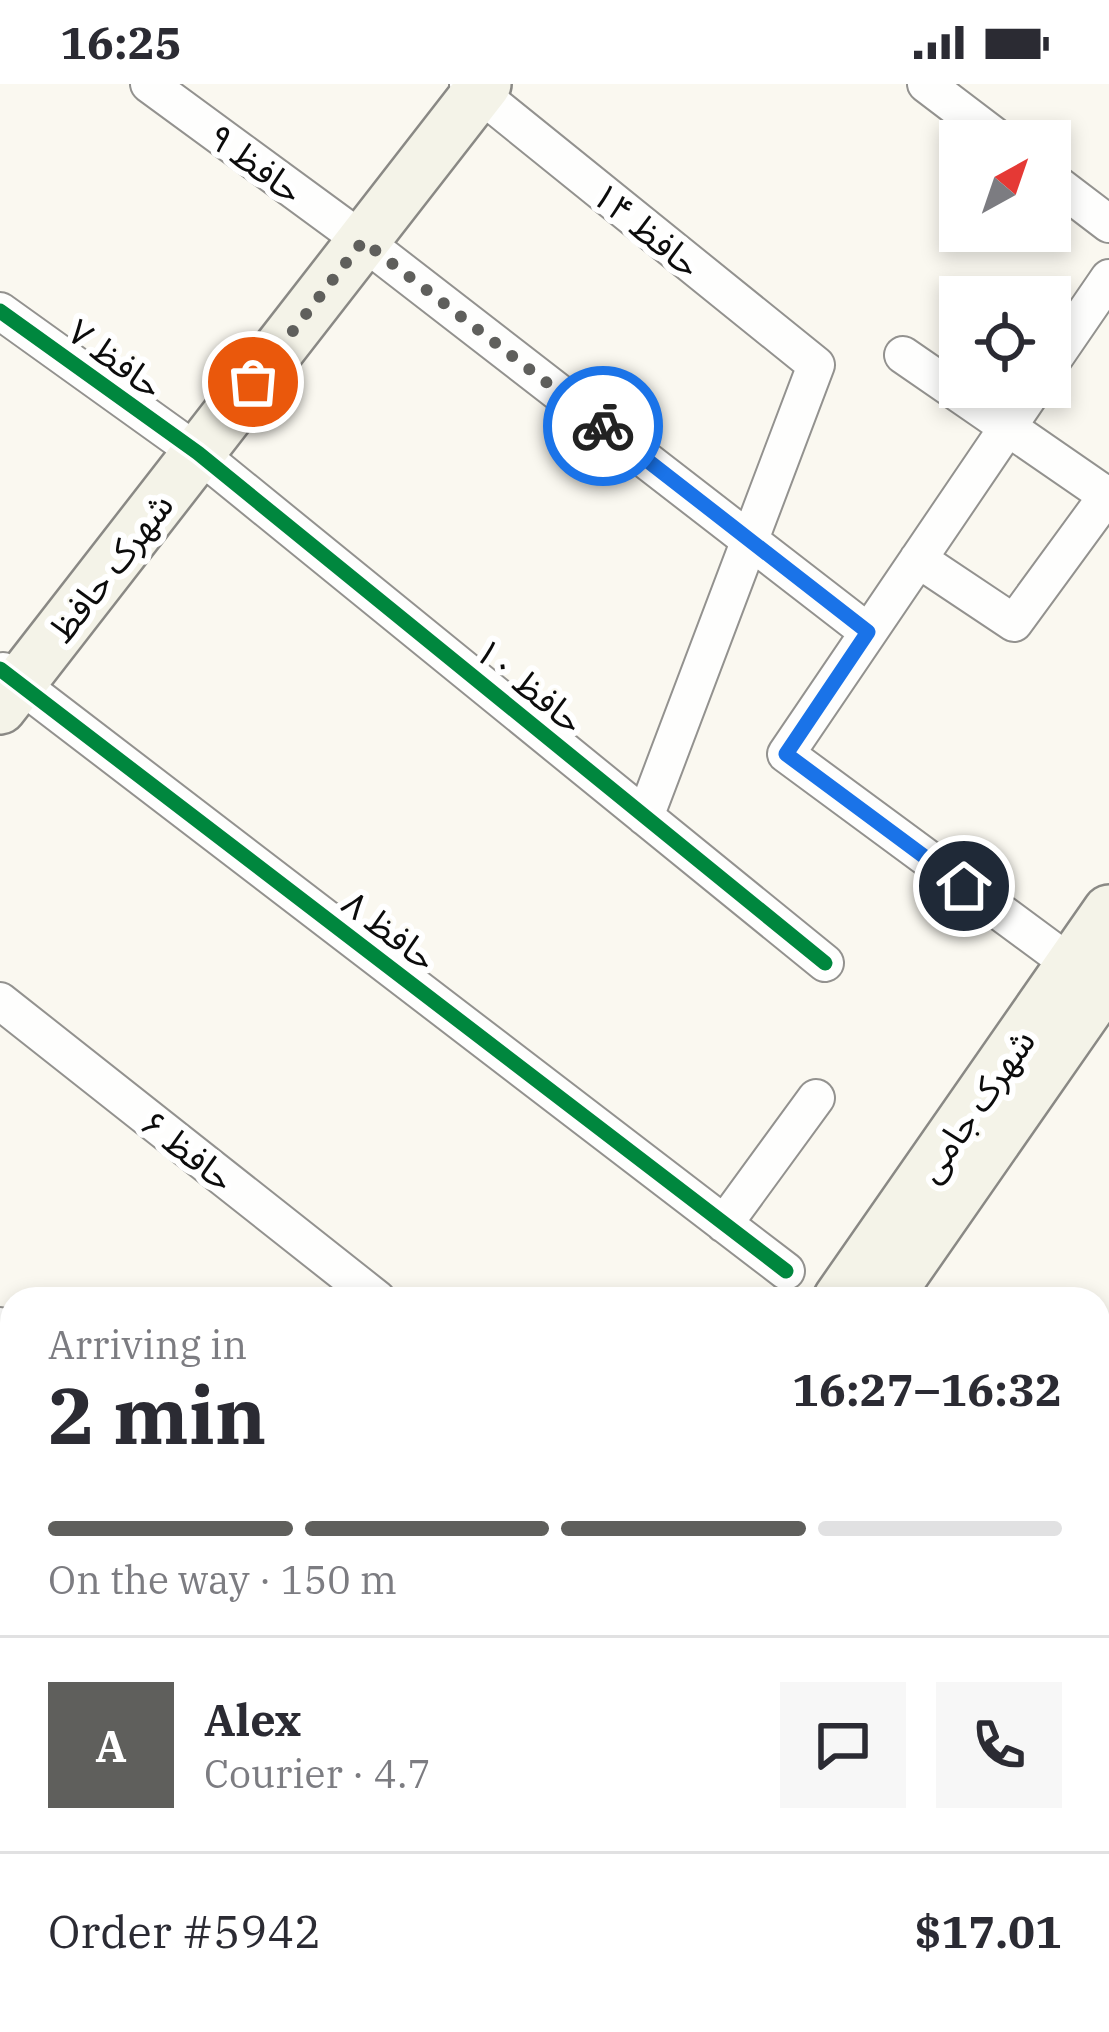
<!DOCTYPE html>
<html lang="en">
<head>
<meta charset="utf-8">
<style>
	body { margin:0; font-family:"IBM Plex Serif","Noto Sans Arabic",serif; background:#f7f7f7; color:#2b2b33; height:100vh; display:flex; flex-direction:column; font-size:45px; white-space:nowrap }
	* { box-sizing:border-box; margin:0 }
	p { font-size:39px; color:#7c7c81 }
	.icon { flex:none; width:66px; height:66px; fill:none; stroke:currentColor; stroke-width:2; stroke-linecap:round; stroke-linejoin:round }
	.map { position:relative; flex:1; overflow:hidden }
	.details { position:absolute; left:0px; top:1203px; width:1110px; height:747px; display:flex; flex-direction:column; background:#fff; border-radius:36px 36px 0 0; box-shadow:0 6px 18px #0003 }
	.details>* { flex:none }
	.needle { width:78px; rotate:40deg }
	.tools { position:absolute; left:939px; top:36px; display:grid; gap:24px }
	.tools a { display:grid; place-items:center; width:132px; height:132px; border-radius:0px; background:#fff; box-shadow:0 6px 18px #0003; font-size:60px }
	.pin { position:absolute; display:grid; place-items:center; width:102px; height:102px; color:#fff; margin:-51px; border:6px solid #fff; border-radius:50%; box-shadow:0 3px 12px #0007 }
	.courier { position:absolute; display:grid; place-items:center; width:120px; height:120px; margin:-60px; border:9px solid #1a73e8; border-radius:50%; background:#fff; color:#222; box-shadow:0 3px 15px #0007 }
	.head em { font-style:normal; font-weight:800 }
	.head div { display:flex; flex-direction:column-reverse }
	.head { display:flex; align-items:center; justify-content:space-between; height:204px; padding:0 48px }
	h1 { font-size:78px; font-weight:800; line-height:90px }
	.bar { display:grid; grid-template-columns:repeat(4,1fr); gap:18px 12px; align-content:center; height:144px; padding:0 48px }
	.bar i { height:15px; border-radius:9px; background:#e1e1e2 }
	.bar .current { background:#5f5f5c }
	.bar p { grid-column:span 4 }
	.line { display:flex; align-items:center; gap:30px; padding:0 48px; border-top:3px solid #e1e1e2 }
	.line div { flex:1 }
	.round { display:grid; place-items:center; flex:none; width:126px; height:126px; border-radius:0px; background:#f7f7f7 }
	.status { display:flex; justify-content:space-between; align-items:center; height:84px; padding:0 60px; background:#fff; direction:ltr }
	.status svg { height:33px; fill:currentColor }
	.map>svg:first-child { display:block }
	.lines { fill:none; stroke-linecap:round; stroke-linejoin:round }
	.street-casing { stroke:#93928f; stroke-width:40 }
	.secondary-casing { stroke:#8a8985; stroke-width:56 }
	.street { stroke:#fefefd; stroke-width:36 }
	.secondary { stroke:#f4f3e8; stroke-width:51 }
	.cycleway-casing { stroke:#fff; stroke-width:22 }
	.cycleway { stroke:#00873e; stroke-width:15 }
	.done { stroke:#5f5f5c; stroke-width:12; stroke-dasharray:0 21.6 }
	.route { stroke:#1a73e8; stroke-width:15 }
	.labels { text-anchor:middle; dominant-baseline:central; stroke-width:12; stroke-linejoin:round; paint-order:stroke }
	.street-label { font-size:36px; fill:#0c0c0c; stroke:#fff }
</style>
</head>
<body>
<div class="status"><b>16:25</b><svg viewBox="0 0 49 12"><path d="M0 12V9h3v3zM5 12V6h3v6zM10 12V3h3v9zM15 12V0h3v12zM26 1h20v11H26zM47 4h2v5h-2z"/></svg></div>
<div class="map">
<svg width="1109" height="1948" viewBox="0 0 1109 1948">
	<rect width="100%" height="100%" fill="#faf8f0"/>
	<g class="lines">
		<g class="street-casing">
			<path id="street" d="M149,0L363,157L868,548
				M468,0L816,281L645,733
				M926,0L1001,57
				M1050,95L1109,140
				M0,227L198,369L825,879
				M903,271L1109,413
				M1050,280L1109,194
				M1035,303L786,670L1072,881
				M918,475L1014,539L1109,409
				M3,587L786,1187
				M0,917L377,1215
				M724,1140L816,1014
				M0,1242L12,1251
				M1098,1308L1109,1317
				M1098,1434L1109,1418
				M0,1591L12,1599
				M0,1671L12,1660
				M913,1938L940,1948
				M742,1948L749,1938
				M1073,1948L1109,1934"/>
		</g>
		<g class="secondary-casing">
			<path id="secondary" d="M0,624L485,0
				M839,1215L1109,827
				M885,1215L1109,893
				M182,1948L194,1938
				M243,1948L256,1938"/>
		</g>
		<use href="#street" class="street"/>
		<use href="#secondary" class="secondary"/>
		<g class="cycleway-casing">
			<path id="cycleway" d="M0,227L198,369L825,879
				M0,585L786,1187"/>
		</g>
		<use href="#cycleway" class="cycleway"/>
	</g>
	<g class="lines">
		<path class="done" d="M253,298L363,157L603,342"/>
		<path class="route" d="M603,342L868,548L786,670L964,802"/>
	</g>
	<g class="labels">
		<g class="street-label">
			<text transform="translate(256 79) rotate(36)">حافظ ۹</text>
			<text transform="translate(647 145) rotate(39)">حافظ ۱۴</text>
			<text transform="translate(116 274) rotate(36)">حافظ ۷</text>
			<text transform="translate(110 483) rotate(-52)">شهرک حافظ</text>
			<text transform="translate(530 601) rotate(39)">حافظ ۱۰</text>
			<text transform="translate(390 846) rotate(37)">حافظ ۸</text>
			<text transform="translate(975 1021) rotate(-55)">شهرک جامی</text>
			<text transform="translate(188 1066) rotate(38)">حافظ ۶</text>
		</g>
	</g>
</svg>
<div class="tools">
<a><svg class="needle" viewBox="-14 -14 28 28"><path d="M0-13l5 13h-10z" fill="#e53935"/><path d="M0 13l5-13h-10z" fill="#7c7c81"/></svg></a>
<a><svg class="icon" aria-label="locate" viewBox="0 0 24 24"><circle cx="12" cy="12" r="6"/><path d="M12 2v4M12 18v4M2 12h4M18 12h4"/></svg></a>
</div>
<div class="pin" style="left:253px;top:298px;background:#ea580c"><svg class="icon" aria-label="bag" viewBox="0 0 24 24"><path d="M5 8h14l-1 12H6zM9 8a3 3 0 0 1 6 0"/></svg></div>
<div class="pin" style="left:964px;top:802px;background:#1f2937"><svg class="icon" aria-label="home" viewBox="0 0 24 24"><path d="M3 11l9-7 9 7M6 9v11h12V9"/></svg></div>
<div class="courier" style="left:603px;top:342px"><svg class="icon" aria-label="bike" viewBox="0 0 24 24"><circle cx="6" cy="16" r="4"/><circle cx="18" cy="16" r="4"/><path d="M6 16l4-8h5l3 8M10 8l3 8H6M13 5h3"/></svg></div>
<section class="details">
<div class="head"><div><h1>2 min</h1><p>Arriving in</p></div><em>16:27–16:32</em></div>
<div class="bar"><i class="current"></i><i class="current"></i><i class="current"></i><i></i><p>On the way · 150 m</p></div>
<div class="line" style="height:216px"><b class="round" style="background:#5f5f5c;color:#fff">A</b><div><b>Alex</b><p>Courier · 4.7</p></div><a class="round"><svg class="icon" aria-label="chat" viewBox="0 0 24 24"><path d="M4 5h16v11H9l-5 4z"/></svg></a><a class="round"><svg class="icon" aria-label="phone" viewBox="0 0 24 24"><path d="M5 4h4l2 5-3 2q2 4 5 5l2-3 5 2v4C11 20 4 13 5 4z"/></svg></a></div>
<div class="line" style="height:156px"><div>Order #5942</div><b>$17.01</b></div>
</section>
</div>
</body>
</html>
